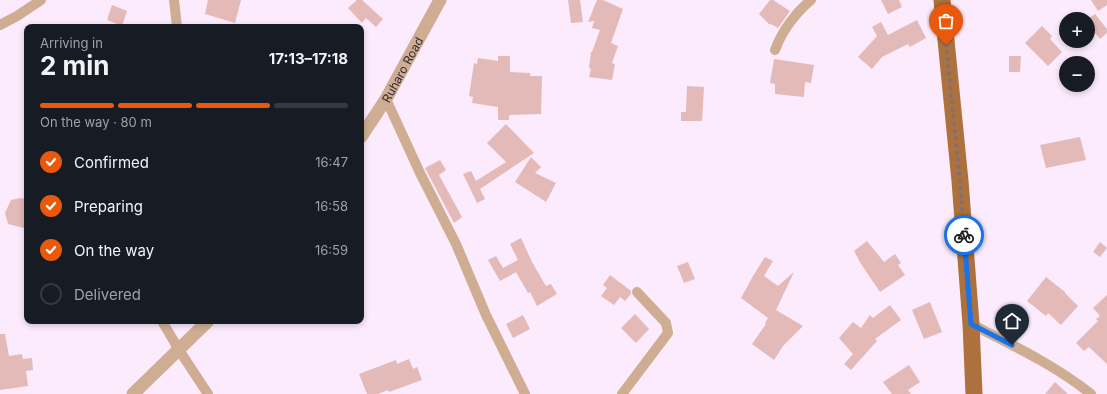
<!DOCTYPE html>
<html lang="en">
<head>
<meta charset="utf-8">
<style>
	body { margin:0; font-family:Inter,sans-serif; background:#20242c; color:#f1f3f6; height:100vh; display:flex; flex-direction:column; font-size:15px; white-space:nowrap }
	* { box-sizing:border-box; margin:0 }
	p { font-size:13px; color:#9ea1a6 }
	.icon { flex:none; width:22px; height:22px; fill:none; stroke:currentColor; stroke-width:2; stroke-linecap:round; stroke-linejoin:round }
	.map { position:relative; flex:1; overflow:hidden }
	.details { position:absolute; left:24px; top:24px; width:340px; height:300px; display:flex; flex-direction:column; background:#171b24; border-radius:8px; box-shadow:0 2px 6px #0003 }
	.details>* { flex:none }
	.fabs { position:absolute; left:1059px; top:12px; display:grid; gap:8px }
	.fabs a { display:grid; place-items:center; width:36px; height:36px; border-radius:50%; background:#171b24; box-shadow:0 2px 6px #0003; font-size:20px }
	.pin { position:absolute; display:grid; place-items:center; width:34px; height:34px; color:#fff; margin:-41px -17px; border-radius:50% 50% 50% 0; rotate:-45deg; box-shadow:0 0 4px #0007 }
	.pin .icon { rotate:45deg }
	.courier { position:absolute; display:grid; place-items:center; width:40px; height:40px; margin:-20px; border:3px solid #1a73e8; border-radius:50%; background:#fff; color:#222; box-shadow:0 1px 5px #0007 }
	.head em { font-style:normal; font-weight:700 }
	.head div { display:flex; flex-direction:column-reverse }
	.head { display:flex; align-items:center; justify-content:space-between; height:68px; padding:0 16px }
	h1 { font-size:26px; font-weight:700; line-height:30px }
	.bar { display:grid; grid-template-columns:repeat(4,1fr); gap:6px 4px; align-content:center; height:48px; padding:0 16px }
	.bar i { height:5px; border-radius:3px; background:#363941 }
	.bar .on { background:#ea580c }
	.bar p { grid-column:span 4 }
	ol { padding:0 16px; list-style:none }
	li { display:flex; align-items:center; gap:12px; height:44px }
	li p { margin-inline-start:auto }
	li .icon { padding:4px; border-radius:50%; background:#ea580c; color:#fff; stroke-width:4 }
	li:last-child { color:#9ea1a6 }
	li i { width:22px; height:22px; border:2px solid #363941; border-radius:50% }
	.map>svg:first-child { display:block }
	.building { fill:#e3bab8 }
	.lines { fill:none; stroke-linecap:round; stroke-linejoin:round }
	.minor { stroke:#cead92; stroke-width:10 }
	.tertiary { stroke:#cead92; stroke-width:13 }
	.primary { stroke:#ac713c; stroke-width:17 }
	.done { stroke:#7b6f7c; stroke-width:4; stroke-dasharray:0 7.2 }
	.route { stroke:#1a73e8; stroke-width:5 }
	.labels { text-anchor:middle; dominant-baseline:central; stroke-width:3; stroke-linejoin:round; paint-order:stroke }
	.street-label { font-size:12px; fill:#362c37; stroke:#fff }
</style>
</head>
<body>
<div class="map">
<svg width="1107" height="394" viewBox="0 0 1107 394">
	<rect width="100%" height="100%" fill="#fbebfd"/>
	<path class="building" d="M208,0H241L235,23L205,14Z
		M357,0H362L383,19L376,27L366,18L362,23L348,8Z
		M568,0H580L583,22L571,23Z
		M597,0H603L623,9L611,43L618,46L612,63L615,64L612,80L589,77L591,69L589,68L591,52H592L600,30L592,28L594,21L588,22Z
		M770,0H773L790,11L778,28L773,25L769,24L759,14Z
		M881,0H899L902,7L888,14Z
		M1091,0H1107V5L1098,11Z
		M112,5L127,11L122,26L107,20Z
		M1095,14L1107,29V33L1100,39L1088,24V19Z
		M917,20L926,38L910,47L908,44L882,57L872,69L858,57L877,36L872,27L881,22L888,35Z
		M1042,26L1052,36L1050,39L1062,52L1048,66L1025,43Z
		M498,56H510V72L530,73V76H542L541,114L509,115V120H498V107L472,103L473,97L469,96L474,63L477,64L478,58L498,61Z
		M1009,56H1021L1020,72H1009Z
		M774,59L814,65L811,83L805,82L804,97L775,94V84L770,83Z
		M687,86L704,87L702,121H681V112H686Z
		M506,124L534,153L480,189L485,199L477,203L463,174L471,171L476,181L506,162L487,143Z
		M1080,137L1086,160L1046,168L1040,145Z
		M531,157L541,167L535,173L556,183L546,202L515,182Z
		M440,160L446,170L439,175L462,217L454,223L425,168Z
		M20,198L27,199V216L24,228L8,224L5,213L11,200Z
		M521,238L532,262L546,286L551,284L557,294L537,306L530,292L528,293L516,272L500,281L488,260L496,256L503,268L518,260L510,244Z
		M867,241L884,262L895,254L901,263L898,265L905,275L880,292L861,264L854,251Z
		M1100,242L1107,248L1100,257L1093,252Z
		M765,257L773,261L764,276L778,286L794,272L776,310L803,326L783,346L774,360L752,344L766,324L765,323L768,318L741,298L753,276Z
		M688,262L695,279L684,283L677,266Z
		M610,275L631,291V294L625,301L620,297L614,305L601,296L607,288L603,285Z
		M1046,277L1065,292V293L1078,306L1061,325L1048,313L1046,316L1027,301Z
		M1107,295V364L1089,347L1084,351L1076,343L1098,321L1096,319L1100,316L1093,308Z
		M930,302L942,332L924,339L912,310Z
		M890,305L901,320L875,339L877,341L851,370L844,364L853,354L839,338L853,322L861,328L870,315L873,318Z
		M635,314L649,329L636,343L621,328Z
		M523,315L530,329L513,338L506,324Z
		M0,334H5L9,356L22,354L23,359L32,358L33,370L26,371L28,386L0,390Z
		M409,359L413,369L417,367L422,380L389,392L388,390L378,394H367L359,374L396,360L397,364Z
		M909,365L920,382L908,390L911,394H892L883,382Z
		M1055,382L1068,394H1045Z"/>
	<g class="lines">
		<path class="minor" d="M174,0L177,27
			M0,25L17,16L41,0
			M775,50C782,31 796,12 811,0
			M386,99L420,173L456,244L486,315L525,394
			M162,321L179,350L208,394
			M971,324C1012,345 1055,365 1091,394
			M622,394L668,333L666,323L637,292"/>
		<g class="tertiary">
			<path id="s1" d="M361,137L386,99L440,0"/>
			<path d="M133,394L208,321"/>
		</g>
		<path class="primary" d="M942,0L960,181L971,324L974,394"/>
	</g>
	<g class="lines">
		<path class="done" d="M946,45L960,181L964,235"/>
		<path class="route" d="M964,235L971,324L1012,345"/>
	</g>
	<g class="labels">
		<g class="street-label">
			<text stroke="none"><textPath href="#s1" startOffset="79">Ruharo Road</textPath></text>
		</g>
	</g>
</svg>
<div class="fabs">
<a>+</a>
<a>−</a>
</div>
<div class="pin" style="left:946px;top:45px;background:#ea580c"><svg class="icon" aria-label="bag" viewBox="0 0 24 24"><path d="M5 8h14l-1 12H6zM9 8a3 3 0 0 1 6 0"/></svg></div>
<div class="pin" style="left:1012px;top:345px;background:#1f2937"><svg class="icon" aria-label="home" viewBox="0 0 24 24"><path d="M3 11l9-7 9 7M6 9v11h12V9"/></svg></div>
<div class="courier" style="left:964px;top:235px"><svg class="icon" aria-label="bike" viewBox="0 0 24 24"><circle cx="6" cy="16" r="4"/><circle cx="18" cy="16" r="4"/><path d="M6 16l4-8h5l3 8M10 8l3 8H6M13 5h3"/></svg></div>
<section class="details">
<div class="head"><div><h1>2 min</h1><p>Arriving in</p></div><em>17:13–17:18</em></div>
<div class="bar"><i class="on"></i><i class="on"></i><i class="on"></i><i></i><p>On the way · 80 m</p></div>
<ol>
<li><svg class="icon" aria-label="check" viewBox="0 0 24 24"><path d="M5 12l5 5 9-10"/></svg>Confirmed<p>16:47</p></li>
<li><svg class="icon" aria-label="check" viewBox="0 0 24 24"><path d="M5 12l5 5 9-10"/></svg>Preparing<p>16:58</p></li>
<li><svg class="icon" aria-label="check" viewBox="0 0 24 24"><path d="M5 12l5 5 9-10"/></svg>On the way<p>16:59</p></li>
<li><i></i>Delivered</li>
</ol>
</section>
</div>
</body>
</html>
